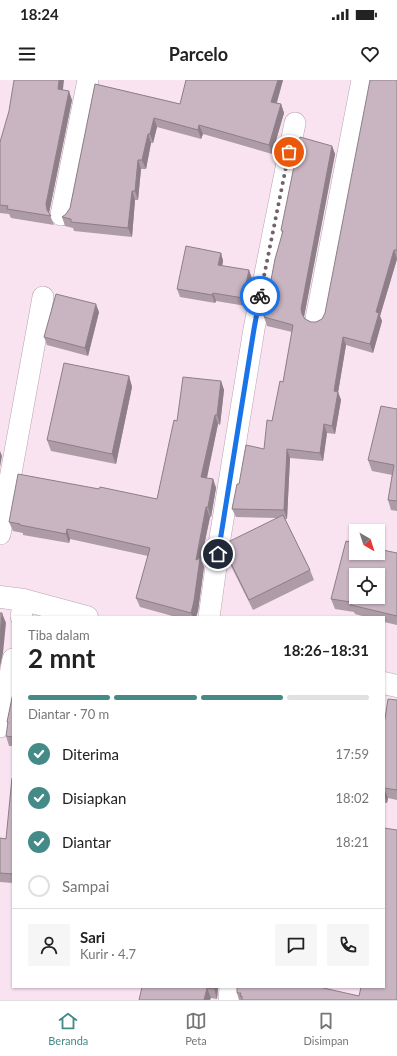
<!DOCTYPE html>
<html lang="id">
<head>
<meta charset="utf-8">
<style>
	body { margin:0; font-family:Lato,sans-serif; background:#f6f6f6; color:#222; height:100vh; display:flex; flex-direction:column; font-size:15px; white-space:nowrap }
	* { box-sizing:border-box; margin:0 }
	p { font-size:13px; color:#767676 }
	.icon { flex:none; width:22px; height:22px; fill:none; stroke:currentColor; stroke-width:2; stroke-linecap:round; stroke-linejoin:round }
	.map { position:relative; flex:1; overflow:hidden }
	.drawer { position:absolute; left:12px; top:536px; width:373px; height:372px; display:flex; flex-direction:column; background:#fff; border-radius:0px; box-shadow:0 1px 3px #0004 }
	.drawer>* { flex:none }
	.needle { width:26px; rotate:141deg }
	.tools { position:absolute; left:349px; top:444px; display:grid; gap:8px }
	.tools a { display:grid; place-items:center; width:36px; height:36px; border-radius:0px; background:#fff; box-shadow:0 1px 3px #0004; font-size:20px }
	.pin { position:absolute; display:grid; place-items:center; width:34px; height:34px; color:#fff; margin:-17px; border:2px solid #fff; border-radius:50%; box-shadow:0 1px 4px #0007 }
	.courier { position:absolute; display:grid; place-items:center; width:40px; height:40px; margin:-20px; border:3px solid #1a73e8; border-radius:50%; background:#fff; color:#222; box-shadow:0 1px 5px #0007 }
	.summary em { font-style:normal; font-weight:700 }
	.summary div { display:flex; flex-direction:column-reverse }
	.summary { display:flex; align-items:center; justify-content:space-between; height:68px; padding:0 16px }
	h1 { font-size:26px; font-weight:700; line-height:30px }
	.bar { display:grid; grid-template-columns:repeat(4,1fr); gap:6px 4px; align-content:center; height:48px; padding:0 16px }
	.bar i { height:5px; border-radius:3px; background:#e0e0e0 }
	.bar .on { background:#448b87 }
	.bar p { grid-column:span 4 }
	.line { display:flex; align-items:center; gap:10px; padding:0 16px; border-top:1px solid #e0e0e0 }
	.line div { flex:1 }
	.round { display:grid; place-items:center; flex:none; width:42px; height:42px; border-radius:0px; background:#f6f6f6 }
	ol { padding:0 16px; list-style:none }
	li { display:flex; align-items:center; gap:12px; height:44px }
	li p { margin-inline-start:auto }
	li .icon { padding:4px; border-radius:50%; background:#448b87; color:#fff; stroke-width:4 }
	li:last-child { color:#767676 }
	li i { width:22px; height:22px; border:2px solid #e0e0e0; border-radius:50% }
	.status { display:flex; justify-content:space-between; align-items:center; height:28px; padding:0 20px; background:#fff; direction:ltr }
	.status svg { height:11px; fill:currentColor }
	header { display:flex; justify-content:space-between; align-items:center; height:52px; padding:0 16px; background:#fff; font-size:18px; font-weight:700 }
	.dock { display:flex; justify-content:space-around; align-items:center; height:56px; border-top:1px solid #e0e0e0; background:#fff; font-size:11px; color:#767676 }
	.dock a { display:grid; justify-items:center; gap:2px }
	.dock .on { color:#448b87 }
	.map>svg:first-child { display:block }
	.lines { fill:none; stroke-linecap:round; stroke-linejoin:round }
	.street-casing { stroke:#b8a3b0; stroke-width:22 }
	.secondary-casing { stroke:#b8a3b0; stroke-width:23 }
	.street { stroke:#fff; stroke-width:21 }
	.secondary { stroke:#fff; stroke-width:22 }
	.wall { fill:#ad9ba6 }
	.shaded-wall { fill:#8d7e87 }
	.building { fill:#c9b4c1; stroke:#8d7e87; fill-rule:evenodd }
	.done { stroke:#6f626a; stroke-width:4; stroke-dasharray:0 7.2 }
	.route { stroke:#1a73e8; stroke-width:5 }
</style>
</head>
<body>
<div class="status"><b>18:24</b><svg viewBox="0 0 49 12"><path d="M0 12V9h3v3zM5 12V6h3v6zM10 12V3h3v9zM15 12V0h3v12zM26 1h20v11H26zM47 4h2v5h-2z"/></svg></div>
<header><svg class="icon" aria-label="menu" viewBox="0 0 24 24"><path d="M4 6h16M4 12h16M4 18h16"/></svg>Parcelo<svg class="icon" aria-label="heart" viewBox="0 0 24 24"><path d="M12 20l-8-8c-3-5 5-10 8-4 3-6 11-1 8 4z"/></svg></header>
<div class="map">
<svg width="397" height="920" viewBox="0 0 397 920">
	<rect width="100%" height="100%" fill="#f9e3f1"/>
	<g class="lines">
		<g class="street-casing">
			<path id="street" d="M61,135L88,0
				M316,239L362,0
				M0,454L43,217
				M21,537L24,520
				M209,537L220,458L254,249L295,43
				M0,647L13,579
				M229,920L230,907"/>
		</g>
		<g class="secondary-casing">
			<path id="secondary" d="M0,517L24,520L87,537
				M384,603L397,606"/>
		</g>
		<use href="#street" class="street"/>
		<use href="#secondary" class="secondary"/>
	</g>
	<path class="wall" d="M186,0H283L277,23L281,24L284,33L272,74L203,54L201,59L157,47L153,63H151L146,89H141L138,120H135L132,157L74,151L73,148L65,146L62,137L66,134L70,128L95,4L180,24Z
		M397,0V179L380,236L382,241L373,273L346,265L338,312L341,320L335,354L327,353L323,381L290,378L287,439H285L310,490L314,500L253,530L229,482L225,471L277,438L236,437L232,429L239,404L264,369L283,302L292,252L267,246L264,237L282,153L281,150L332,66L335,74L304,237L305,239L311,242H316L322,239L325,233Z
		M63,10L72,20L49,133L54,145L11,138L9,134L0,133V62Z
		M221,173L223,181L222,186L252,198L246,226L216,221L215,223L180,217L177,209Z
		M99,232L88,276L47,265L44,257Z
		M129,296L132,307L116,384L51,371L47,360Z
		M221,301L224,310L220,345L218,344L207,398L213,399L216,408L211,437H210L201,480L204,487L198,531L196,537H176L140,527L136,518L148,476L70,459L69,463L23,455V453L13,451L9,442L99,409L157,419L177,341Z
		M397,329V431L391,430L388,420L392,395L372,391L368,380Z
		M397,473V545L384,542V537H366L355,534L354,532L335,529L331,519Z
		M13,613V666H9L6,656L8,644L7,642Z
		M397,620V720L388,718L387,723H384V645Z
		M13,698V803L0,802V758L6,759Z
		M142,907H218L217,919L211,918Z
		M237,913L359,916L397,920H239Z"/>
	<path class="shaded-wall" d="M59,0H64L62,18L58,9Z
		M278,0H283L274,31L271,22Z
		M69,11L72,20L49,133V135L47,130L46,124Z
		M281,24L284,33L272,74L269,65Z
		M154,38L157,47L153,63L150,54Z
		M199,45L203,54L201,59L198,50Z
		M148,54L151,63L146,89L142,80Z
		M332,66L335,74L304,237L305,243L302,234L301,229Z
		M138,80L141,89L138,120L135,111Z
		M132,111L135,120L132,157L128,148Z
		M394,170L397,179L380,236L382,241L373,273L370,264L376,232Z
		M221,173L223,181L221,193L218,185Z
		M249,190L252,198L246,226L243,218Z
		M213,213L216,221L215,223L212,215Z
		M96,224L99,232L88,276L85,268Z
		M343,257L346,265L337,319L334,311Z
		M129,296L132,307L116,384L112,374Z
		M221,301L224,310L220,345L217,335Z
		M338,312L341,320L335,354L332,346Z
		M215,335L218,344L205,406L201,397Z
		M324,344L327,353L323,381L320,373Z
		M287,369L290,378L287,439L284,430Z
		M0,371L2,376L0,387Z
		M213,399L216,408L211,437L208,427Z
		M206,427L210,437L201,480L204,487L198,531L196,537H193L191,533L196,480Z
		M67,449L70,459L69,463L66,454Z
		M2,533L6,543L3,573L0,587V556Z
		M384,708L388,718L387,723L384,715Z
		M214,907H218L217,919L214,909Z
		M207,908L211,918L210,920H204Z"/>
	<path class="building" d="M14,0H59L58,9L69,11L46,124L47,130L51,136L7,129L8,126L0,125V62L9,31Z
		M186,0H278L271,22L281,24L269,65L199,45L198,50L154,38L150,54H148L142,80H138L135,111H132L128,148L71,142V139L62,137L66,134L70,128L95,4L180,24Z
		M370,0H397V170H394L376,232L379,233L370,264L343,257L334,311L338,312L332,346L324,344L320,373L287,369L284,430L232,429L237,404H239L246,365L264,369L267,340L272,341L280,301L283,302L293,245L264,237L275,179L283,151L281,150L300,57L332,66L301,229L302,234L305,239L311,242H316L322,239L325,233Z
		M186,166L221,173L218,185L249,190L243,218L213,213L212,215L177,209Z
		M56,214L96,224L85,268L44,257Z
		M64,283L129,296L112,374L47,360Z
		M183,297L221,301L217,335H215L201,397L213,399L208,427H206L196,480L200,478L194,521L191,533L136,518L150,468L67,449L66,454L20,445V444L9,442L18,394L99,409L100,407L157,419L174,340L177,341Z
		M381,326L397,329V421L388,420L394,385L368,380Z
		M283,435L310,490L249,520L225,471L226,463Z
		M346,461L356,463V473H378V469L397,473V536L351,525V522L331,519ZM356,495H378V517H356Z
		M0,533H2L0,556Z
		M13,613V657L6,656L8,642H7Z
		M388,619L397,620V710L384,708V645Z
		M12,698H13V794L0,793V758L6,759Z
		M384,748L397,750V920H242V916H240L241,913H237V907H319L359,916L361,907H384Z
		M142,907H214V909L207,908L204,920H139Z"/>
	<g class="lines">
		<path class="done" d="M260,216L289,72"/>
		<path class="route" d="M218,474L254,249L260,216"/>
	</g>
</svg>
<div class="tools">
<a><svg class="needle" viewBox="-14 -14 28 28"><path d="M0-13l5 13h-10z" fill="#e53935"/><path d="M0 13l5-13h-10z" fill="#767676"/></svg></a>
<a><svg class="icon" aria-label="locate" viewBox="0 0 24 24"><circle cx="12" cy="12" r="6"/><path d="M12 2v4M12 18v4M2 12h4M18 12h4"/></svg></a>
</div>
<div class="pin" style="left:289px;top:72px;background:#ea580c"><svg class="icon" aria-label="bag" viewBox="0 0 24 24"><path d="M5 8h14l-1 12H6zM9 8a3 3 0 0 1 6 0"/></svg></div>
<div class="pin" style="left:218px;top:474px;background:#1f2937"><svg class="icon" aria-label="home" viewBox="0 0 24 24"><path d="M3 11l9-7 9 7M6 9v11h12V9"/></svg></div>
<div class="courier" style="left:260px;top:216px"><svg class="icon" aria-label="bike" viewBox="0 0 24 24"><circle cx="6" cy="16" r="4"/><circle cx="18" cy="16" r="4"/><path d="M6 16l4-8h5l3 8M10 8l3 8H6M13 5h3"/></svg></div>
<section class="drawer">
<div class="summary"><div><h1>2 mnt</h1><p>Tiba dalam</p></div><em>18:26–18:31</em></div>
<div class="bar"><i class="on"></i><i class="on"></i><i class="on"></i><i></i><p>Diantar · 70 m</p></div>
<ol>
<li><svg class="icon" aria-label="check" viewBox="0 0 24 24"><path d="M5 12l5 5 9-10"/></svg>Diterima<p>17:59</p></li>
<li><svg class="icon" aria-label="check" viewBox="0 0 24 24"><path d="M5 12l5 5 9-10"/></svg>Disiapkan<p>18:02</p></li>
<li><svg class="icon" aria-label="check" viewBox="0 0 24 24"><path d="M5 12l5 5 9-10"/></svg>Diantar<p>18:21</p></li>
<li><i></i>Sampai</li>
</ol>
<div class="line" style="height:72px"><a class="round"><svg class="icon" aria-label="person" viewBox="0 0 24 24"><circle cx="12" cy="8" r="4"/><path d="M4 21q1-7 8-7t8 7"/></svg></a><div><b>Sari</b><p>Kurir · 4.7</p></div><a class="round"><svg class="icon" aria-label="chat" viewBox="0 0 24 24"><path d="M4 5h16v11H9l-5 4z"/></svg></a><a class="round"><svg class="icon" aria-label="phone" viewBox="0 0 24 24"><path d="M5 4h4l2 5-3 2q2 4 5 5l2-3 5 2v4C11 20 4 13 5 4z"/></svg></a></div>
</section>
</div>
<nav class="dock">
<a class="on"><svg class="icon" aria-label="home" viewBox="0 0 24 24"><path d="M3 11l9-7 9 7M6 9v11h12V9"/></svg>Beranda</a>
<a><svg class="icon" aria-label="map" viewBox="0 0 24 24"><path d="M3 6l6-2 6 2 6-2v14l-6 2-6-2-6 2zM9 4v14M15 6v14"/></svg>Peta</a>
<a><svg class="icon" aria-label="saved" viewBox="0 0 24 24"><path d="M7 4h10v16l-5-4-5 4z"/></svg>Disimpan</a>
</nav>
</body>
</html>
